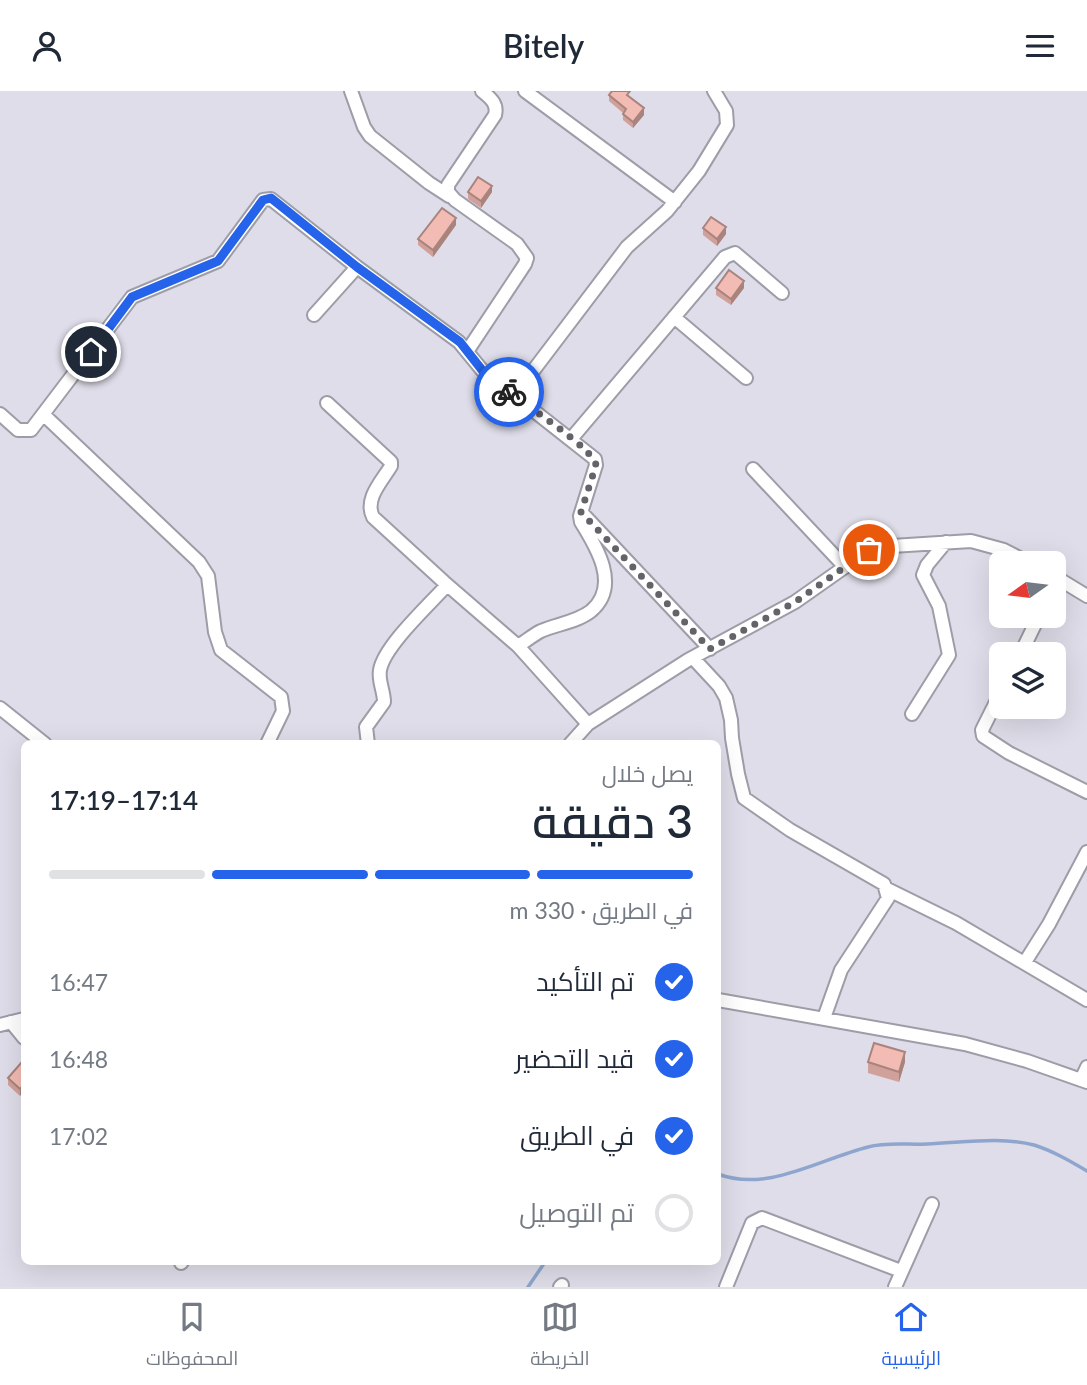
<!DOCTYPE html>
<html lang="ar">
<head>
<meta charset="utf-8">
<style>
	body { margin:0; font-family:Lato,Cairo,sans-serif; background:#f2f2f3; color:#1f2937; direction:rtl; height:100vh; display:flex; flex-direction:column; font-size:26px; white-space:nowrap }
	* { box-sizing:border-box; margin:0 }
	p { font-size:23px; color:#747a83 }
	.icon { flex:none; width:38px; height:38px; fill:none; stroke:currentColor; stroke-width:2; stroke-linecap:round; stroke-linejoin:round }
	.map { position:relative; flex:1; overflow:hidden; direction:ltr }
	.panel { position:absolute; left:21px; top:649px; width:700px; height:525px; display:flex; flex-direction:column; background:#fff; border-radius:10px; box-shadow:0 7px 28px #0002; direction:rtl }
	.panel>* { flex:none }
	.needle { width:46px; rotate:256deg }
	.buttons { position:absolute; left:989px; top:460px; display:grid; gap:14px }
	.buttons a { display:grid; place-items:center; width:77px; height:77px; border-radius:10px; background:#fff; box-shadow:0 7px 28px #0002; font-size:35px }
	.pin { position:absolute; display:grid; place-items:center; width:60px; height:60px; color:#fff; margin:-30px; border:4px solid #fff; border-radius:50%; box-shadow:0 2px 7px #0007 }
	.courier { position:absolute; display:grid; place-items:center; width:70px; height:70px; margin:-35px; border:5px solid #2563eb; border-radius:50%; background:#fff; color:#222; box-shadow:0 2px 9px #0007 }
	.head em { font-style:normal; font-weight:600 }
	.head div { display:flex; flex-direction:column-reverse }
	.head { display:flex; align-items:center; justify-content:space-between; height:119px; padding:0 28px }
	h1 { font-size:46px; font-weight:600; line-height:52px }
	.bar { display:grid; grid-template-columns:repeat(4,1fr); gap:10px 7px; align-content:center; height:84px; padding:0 28px }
	.bar i { height:9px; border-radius:5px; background:#e0e1e3 }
	.bar .current { background:#2563eb }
	.bar p { grid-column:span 4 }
	ol { padding:0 28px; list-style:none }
	li { display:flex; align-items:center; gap:21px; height:77px }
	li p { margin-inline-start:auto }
	li .icon { padding:7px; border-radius:50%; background:#2563eb; color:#fff; stroke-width:4 }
	li:last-child { color:#747a83 }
	li i { width:38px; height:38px; border:4px solid #e0e1e3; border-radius:50% }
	header { display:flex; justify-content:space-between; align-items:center; height:91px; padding:0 28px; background:#fff; font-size:32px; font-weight:600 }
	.tab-bar { display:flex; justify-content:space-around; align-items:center; height:98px; border-top:2px solid #e0e1e3; background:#fff; font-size:19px; color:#747a83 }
	.tab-bar a { display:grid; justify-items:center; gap:4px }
	.tab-bar .current { color:#2563eb }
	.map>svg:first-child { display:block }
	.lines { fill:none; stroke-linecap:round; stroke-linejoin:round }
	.stream { stroke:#8ea6ce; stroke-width:3.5 }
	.street-casing { stroke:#9d9da8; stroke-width:16 }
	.street { stroke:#fff; stroke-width:12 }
	.wall { fill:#d0a19a }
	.shaded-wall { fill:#a9837d }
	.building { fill:#f2bbb3; stroke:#a9837d; stroke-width:2 }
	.done { stroke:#63636a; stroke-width:7; stroke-dasharray:0 12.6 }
	.route { stroke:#2563eb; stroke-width:9 }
</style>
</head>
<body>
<header><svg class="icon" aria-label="menu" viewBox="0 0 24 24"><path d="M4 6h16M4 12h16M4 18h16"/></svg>Bitely<svg class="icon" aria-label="person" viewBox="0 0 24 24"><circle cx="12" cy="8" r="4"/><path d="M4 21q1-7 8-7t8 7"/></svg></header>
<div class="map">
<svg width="1087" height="1196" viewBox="0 0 1087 1196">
	<rect width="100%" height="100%" fill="#dedde9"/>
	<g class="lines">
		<path class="stream" d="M718,1083C767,1102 820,1068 868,1056C886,1051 908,1054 927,1053C961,1052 1000,1045 1034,1054C1053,1060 1070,1070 1087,1080
			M528,1196L545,1171"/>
		<g class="street-casing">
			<path id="street" d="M351,0L364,36L370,45L429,92L449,105
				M525,0L675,111
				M314,224L357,176
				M674,226L746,287
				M468,259L525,173L527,167L517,153L455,109L448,101V94L495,24C498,12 490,7 482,0
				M514,305L627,156L667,120L699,80L727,34L726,20L714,0
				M327,312L391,371V375C382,390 364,408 373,426L444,491L518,555L588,633
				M0,323L18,339H31L132,206L218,170L263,109L271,108L357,176L459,251L482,279L595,368L596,374L580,425L581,431C596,455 621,495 591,520C577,531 557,533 541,540C533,544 526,550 518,555
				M44,324L199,471L208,485L215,541L221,559L281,606L283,620L267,653
				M571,348L725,166L735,162L782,202
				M753,378L845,476
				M583,423L710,558
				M1054,485L1087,505
				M1020,564L1039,525
				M693,567L719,595L726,607L731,629L732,647L738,683L744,707L790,739L884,793L888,807L841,879L824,927
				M1001,601L982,639L983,645L1009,662L1087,701
				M0,617L45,653
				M912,623L949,564L939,515L923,484L927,474L946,451
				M368,653L366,636L384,611C384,600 378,590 380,579C384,555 430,513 447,494
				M570,653L588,633L688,569L795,511L869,459L876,456L971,450L1004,459L1029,472
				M887,798L956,832L1087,909
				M1025,871L1049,833L1087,761
				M718,909L965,953L1027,970L1087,991
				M11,931L24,947
				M0,934L24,928
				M1081,989L1087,976
				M181,1172L182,1171
				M560,1196L562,1194
				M726,1196L752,1132L762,1127L901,1180
				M895,1196L932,1113"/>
		</g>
		<use href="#street" class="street"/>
	</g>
	<path class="wall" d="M609,4L630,6L644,24L633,37L623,29V22L609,10Z
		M468,101H492L481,117L468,108Z
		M456,134L433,166L418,154V148Z
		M703,137L726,143L717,155L703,144Z
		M716,197H744L731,214L716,204Z
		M868,971H905L899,991L868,982Z
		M24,975L20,1005L8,994V987Z"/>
	<path class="shaded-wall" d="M644,17V24L633,37V31Z
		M492,95V101L481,117V110Z
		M456,127V134L433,166V159Z
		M726,136V143L717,155V148Z
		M744,190V197L731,214V208Z
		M905,961V971L899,991V981Z
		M24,993V1000L20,1005V998Z"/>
	<path class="building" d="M612,0H630L627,4L644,17L633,31L623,23L626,18L609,4Z
		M478,86L492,95L481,110L468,101Z
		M442,117L456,127L433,159L418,148Z
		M711,126L726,136L717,148L703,137Z
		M729,179L744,190L731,208L716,197Z
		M874,952L905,961L899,981L868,971Z
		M21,972L24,975V993L20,998L8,987Z"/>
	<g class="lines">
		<path class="done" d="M509,301C526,315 592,356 596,374L581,421L710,558L795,511L869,459"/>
		<path class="route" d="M91,261L132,206L218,170L263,109L271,107L357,176L460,251L482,279L509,301"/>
	</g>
</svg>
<div class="buttons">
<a><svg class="needle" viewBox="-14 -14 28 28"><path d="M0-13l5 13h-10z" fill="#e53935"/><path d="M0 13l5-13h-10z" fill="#747a83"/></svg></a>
<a><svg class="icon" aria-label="layers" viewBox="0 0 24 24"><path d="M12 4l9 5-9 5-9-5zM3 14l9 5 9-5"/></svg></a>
</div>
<div class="pin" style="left:869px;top:459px;background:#ea580c"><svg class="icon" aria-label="bag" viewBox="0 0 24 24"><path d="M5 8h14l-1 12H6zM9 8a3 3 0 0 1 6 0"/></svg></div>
<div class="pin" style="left:91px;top:261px;background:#1f2937"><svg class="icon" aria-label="home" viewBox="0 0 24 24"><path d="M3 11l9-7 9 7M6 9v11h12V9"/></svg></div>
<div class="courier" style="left:509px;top:301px"><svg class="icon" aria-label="bike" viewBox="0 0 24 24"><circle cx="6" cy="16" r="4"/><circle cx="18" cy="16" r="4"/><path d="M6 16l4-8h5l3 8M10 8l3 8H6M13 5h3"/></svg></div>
<section class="panel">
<div class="head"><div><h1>3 دقيقة</h1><p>يصل خلال</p></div><em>17:14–17:19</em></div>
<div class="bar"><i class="current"></i><i class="current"></i><i class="current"></i><i></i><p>في الطريق · 330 m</p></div>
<ol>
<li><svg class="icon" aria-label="check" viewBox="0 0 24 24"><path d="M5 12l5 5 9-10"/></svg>تم التأكيد<p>16:47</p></li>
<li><svg class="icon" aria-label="check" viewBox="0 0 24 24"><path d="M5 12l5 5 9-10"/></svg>قيد التحضير<p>16:48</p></li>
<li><svg class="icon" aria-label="check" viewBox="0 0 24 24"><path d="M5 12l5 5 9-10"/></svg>في الطريق<p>17:02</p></li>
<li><i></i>تم التوصيل</li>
</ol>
</section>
</div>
<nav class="tab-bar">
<a class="current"><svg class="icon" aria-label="home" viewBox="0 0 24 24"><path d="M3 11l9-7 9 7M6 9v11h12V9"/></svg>الرئيسية</a>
<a><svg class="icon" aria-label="map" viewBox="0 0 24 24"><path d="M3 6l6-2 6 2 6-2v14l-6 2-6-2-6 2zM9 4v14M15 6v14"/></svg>الخريطة</a>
<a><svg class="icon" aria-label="saved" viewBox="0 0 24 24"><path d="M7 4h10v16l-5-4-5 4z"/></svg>المحفوظات</a>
</nav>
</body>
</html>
